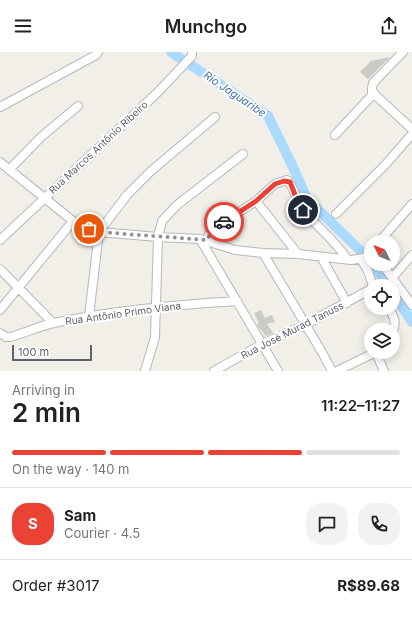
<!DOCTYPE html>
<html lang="en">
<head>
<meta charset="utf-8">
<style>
	body { margin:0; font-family:Inter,sans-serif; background:#f2f2f2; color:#222; height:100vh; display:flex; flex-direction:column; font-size:15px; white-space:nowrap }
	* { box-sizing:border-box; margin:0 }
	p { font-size:13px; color:#767676 }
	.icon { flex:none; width:22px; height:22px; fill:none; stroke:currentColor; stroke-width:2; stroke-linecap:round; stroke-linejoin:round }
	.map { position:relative; height:319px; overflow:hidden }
	.side { display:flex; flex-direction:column; background:#fff; flex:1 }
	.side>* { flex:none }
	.needle { width:26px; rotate:313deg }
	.controls { position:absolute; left:364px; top:183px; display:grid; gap:8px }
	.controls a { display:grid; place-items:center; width:36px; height:36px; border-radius:50%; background:#fff; box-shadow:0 2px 10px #0003; font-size:20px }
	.scale { position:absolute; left:12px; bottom:10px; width:80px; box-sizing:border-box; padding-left:4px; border:2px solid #5f6368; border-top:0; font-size:11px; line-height:14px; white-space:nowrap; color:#5f6368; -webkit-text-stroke:3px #fff; paint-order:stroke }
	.pin { position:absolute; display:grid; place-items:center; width:34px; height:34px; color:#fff; margin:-17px; border:2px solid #fff; border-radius:50%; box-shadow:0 1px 4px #0007 }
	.courier { position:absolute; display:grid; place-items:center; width:40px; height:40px; margin:-20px; border:3px solid #ea4335; border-radius:50%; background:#fff; color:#222; box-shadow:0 1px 5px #0007 }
	.overview em { font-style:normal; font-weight:600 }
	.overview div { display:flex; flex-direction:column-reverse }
	.overview { display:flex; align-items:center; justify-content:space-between; height:68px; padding:0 12px }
	h1 { font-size:26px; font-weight:600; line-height:30px }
	.bar { display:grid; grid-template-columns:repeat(4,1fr); gap:6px 4px; align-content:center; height:48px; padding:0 12px }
	.bar i { height:5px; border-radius:3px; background:#e0e0e0 }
	.bar .selected { background:#ea4335 }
	.bar p { grid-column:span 4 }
	.line { display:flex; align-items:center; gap:10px; padding:0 12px; border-top:1px solid #e0e0e0 }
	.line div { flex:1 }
	.round { display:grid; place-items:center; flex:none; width:42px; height:42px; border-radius:16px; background:#f2f2f2 }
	header { display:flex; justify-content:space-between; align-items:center; height:52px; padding:0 12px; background:#fff; font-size:18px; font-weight:600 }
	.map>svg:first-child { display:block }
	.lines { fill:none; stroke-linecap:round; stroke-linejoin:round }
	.river { stroke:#aadaff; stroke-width:10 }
	.building { fill:#cccac5 }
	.minor-casing { stroke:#b5b8bc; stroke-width:10 }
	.minor { stroke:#fff; stroke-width:8 }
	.done { stroke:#929495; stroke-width:4; stroke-dasharray:0 7.2 }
	.route { stroke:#ea4335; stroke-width:5 }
	.labels { text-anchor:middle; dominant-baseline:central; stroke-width:4; stroke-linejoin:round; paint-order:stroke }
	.street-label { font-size:10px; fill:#5f6368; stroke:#fff }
	.water-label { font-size:11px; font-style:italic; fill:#4174aa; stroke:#fff }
</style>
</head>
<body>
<header><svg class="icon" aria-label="menu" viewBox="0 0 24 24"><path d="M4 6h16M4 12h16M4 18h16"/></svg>Munchgo<svg class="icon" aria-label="share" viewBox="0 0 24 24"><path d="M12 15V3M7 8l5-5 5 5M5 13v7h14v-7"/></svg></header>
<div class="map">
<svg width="412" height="319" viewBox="0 0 412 319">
	<rect width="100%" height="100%" fill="#f1efe8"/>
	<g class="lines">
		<path class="river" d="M171,0L268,64L293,115L307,147L371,209
			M373,212L389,234
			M393,240L412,270"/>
	</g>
	<path class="building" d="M390,5L368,27L360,20L371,9Z
		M261,258L265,266L272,263L275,270L267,272L273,281L266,284L257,273L259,271L254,261Z"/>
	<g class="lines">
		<g class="minor-casing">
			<path id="minor" d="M403,0L373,31L372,36V40L412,77
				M0,55L96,3L98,0
				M335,83L374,41
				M0,110L73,169L89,177L99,180L158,185L200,187L235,198L263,201L298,202L351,208L364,206L371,200
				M9,118L41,85L78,54
				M256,149L298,202
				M336,162L386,112L412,82
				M200,187L278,319
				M0,188L157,41L192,4V0
				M207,188L209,182L215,176L256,149L275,132L287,128C292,131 298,151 303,158C317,175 335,188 347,207
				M379,190L412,152
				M263,201L323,302L332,319
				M321,205L347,251
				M361,207L368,219L373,234
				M382,212L412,253
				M0,217L53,271
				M392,226L412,203
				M388,256C394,263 397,270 393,279
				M0,258L73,169
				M89,264L99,180L127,143L151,119L215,65
				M0,281L6,285H10C25,281 39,274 54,271C114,258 176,253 237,249
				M376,301L384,319
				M145,319L155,285L158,185L162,169L177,153L243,102
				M214,319L262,292L305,273L371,237
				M337,319L376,300"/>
		</g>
		<use href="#minor" class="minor"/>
	</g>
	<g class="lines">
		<path class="done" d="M89,177L99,180L207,188L212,179L224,170"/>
		<path class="route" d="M224,170L256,149L275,132L284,129L290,130L297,148L303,158"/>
	</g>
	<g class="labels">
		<g class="street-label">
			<text transform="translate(98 95) rotate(-43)">Rua Marcos Antônio Ribeiro</text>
			<text transform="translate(123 261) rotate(-8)">Rua Antônio Primo Viana</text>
			<text transform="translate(292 278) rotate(-27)">Rua José Murad Tanuss</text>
		</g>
		<g class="water-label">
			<text transform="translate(235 42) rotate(34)">Rio Jaguaribe</text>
		</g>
	</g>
</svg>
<div class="controls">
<a><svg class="needle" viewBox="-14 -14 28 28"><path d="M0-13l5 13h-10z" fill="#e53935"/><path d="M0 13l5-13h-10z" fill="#767676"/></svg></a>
<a><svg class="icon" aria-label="locate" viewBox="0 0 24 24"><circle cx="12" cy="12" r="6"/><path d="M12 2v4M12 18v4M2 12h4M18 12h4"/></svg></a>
<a><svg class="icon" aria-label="layers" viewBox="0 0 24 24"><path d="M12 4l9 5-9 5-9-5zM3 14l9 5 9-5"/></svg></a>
</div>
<div class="scale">100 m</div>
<div class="pin" style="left:89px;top:177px;background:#ea580c"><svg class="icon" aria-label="bag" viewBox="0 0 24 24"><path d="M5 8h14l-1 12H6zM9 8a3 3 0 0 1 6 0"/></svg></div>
<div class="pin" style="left:303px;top:158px;background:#1f2937"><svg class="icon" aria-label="home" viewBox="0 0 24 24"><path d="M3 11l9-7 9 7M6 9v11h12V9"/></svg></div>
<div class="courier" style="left:224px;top:170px"><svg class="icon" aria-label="car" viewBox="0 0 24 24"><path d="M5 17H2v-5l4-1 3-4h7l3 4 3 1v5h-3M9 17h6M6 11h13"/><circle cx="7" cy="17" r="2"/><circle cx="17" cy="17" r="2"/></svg></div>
</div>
<section class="side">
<div class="overview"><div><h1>2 min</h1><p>Arriving in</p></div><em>11:22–11:27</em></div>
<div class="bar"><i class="selected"></i><i class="selected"></i><i class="selected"></i><i></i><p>On the way · 140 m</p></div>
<div class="line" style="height:72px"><b class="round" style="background:#ea4335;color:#fff">S</b><div><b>Sam</b><p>Courier · 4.5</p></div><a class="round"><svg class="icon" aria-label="chat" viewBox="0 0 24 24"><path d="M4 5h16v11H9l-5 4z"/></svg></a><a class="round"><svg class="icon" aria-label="phone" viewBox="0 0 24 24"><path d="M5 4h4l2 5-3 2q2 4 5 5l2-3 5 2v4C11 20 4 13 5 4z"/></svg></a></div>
<div class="line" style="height:52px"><div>Order #3017</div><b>R$89.68</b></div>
</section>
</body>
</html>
